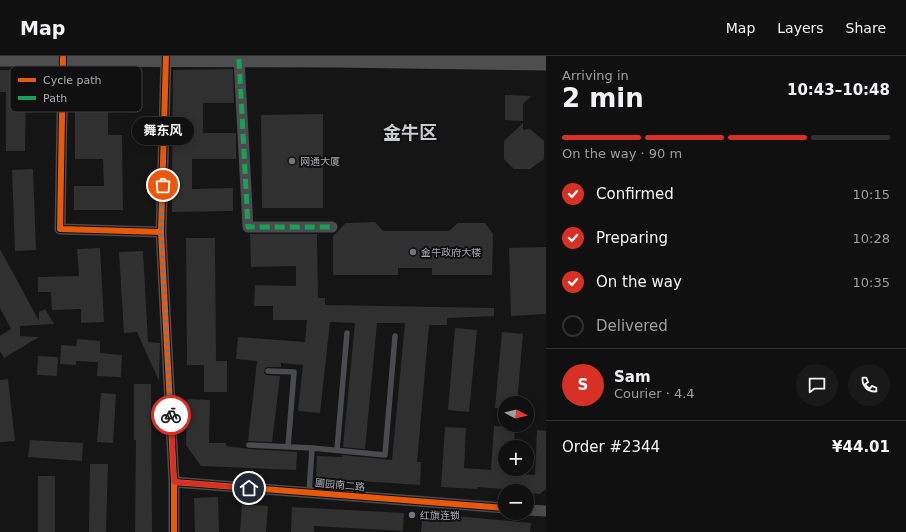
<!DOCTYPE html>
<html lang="en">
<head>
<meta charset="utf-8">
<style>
	body { margin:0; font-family:"DejaVu Sans","Noto Sans SC",sans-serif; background:#191919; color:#f1f3f6; height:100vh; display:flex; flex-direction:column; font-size:15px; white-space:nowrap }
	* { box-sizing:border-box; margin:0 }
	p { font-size:13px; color:#9c9d9f }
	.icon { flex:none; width:22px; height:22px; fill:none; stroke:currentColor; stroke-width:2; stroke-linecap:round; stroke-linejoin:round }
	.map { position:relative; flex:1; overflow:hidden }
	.sheet { display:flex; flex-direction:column; background:#101010; width:360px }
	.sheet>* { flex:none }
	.needle { width:26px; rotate:97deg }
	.controls { position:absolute; left:498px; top:340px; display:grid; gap:8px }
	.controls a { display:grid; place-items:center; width:36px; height:36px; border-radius:50%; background:#101010; box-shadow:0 2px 10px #0003,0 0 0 1px #303030; font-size:20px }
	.pin { position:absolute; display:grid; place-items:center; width:34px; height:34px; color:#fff; margin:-17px; border:2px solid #fff; border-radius:50%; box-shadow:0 1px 4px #0007 }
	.courier { position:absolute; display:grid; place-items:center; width:40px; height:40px; margin:-20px; border:3px solid #d93025; border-radius:50%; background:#fff; color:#222; box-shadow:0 1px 5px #0007 }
	.bubble { position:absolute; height:28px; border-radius:14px; background:#101010; box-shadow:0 2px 10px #0003,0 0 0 1px #303030; font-size:13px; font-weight:700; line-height:28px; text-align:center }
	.head em { font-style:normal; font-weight:700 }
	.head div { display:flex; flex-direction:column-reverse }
	.head { display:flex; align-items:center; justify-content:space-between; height:68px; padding:0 16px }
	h1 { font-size:26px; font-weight:700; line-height:30px }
	.bar { display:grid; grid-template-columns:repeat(4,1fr); gap:6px 4px; align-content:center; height:48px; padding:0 16px }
	.bar i { height:5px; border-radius:3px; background:#303030 }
	.bar .selected { background:#d93025 }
	.bar p { grid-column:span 4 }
	.line { display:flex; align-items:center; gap:10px; padding:0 16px; border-top:1px solid #303030 }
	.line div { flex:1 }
	.round { display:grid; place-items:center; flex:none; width:42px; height:42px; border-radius:21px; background:#191919 }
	ol { padding:0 16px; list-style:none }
	li { display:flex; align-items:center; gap:12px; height:44px }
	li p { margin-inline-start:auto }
	li .icon { padding:4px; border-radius:50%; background:#d93025; color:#fff; stroke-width:4 }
	li:last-child { color:#9c9d9f }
	li i { width:22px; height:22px; border:2px solid #303030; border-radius:50% }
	header { display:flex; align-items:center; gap:24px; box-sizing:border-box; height:56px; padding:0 20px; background:#101010; border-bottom:1px solid #303030 }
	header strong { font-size:19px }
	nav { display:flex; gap:22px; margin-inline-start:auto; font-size:14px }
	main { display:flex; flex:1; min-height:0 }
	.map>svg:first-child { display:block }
	.building { fill:#303031 }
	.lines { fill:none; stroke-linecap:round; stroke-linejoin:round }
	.lane { stroke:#4a4b4e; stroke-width:5.5 }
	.street { stroke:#4a4b4e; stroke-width:11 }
	.primary { stroke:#4d4e50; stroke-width:17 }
	.quiet { stroke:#1a9f57; stroke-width:5; stroke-dasharray:10 5; stroke-linecap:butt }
	.cycleway-casing { stroke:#101011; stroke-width:8 }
	.cycleway { stroke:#e8590c; stroke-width:6 }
	.done { stroke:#75767d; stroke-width:4; stroke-dasharray:0 7.2 }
	.route { stroke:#d93025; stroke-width:5 }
	.poi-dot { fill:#75767d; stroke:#101011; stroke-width:1.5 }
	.labels { text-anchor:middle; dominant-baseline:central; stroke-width:4; stroke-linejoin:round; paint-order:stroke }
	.poi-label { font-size:10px; fill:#a8abb5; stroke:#101011; text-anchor:start }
	.street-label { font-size:10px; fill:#a8abb5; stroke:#101011 }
	.town-label { font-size:18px; font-weight:bold; fill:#c9cad1; stroke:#101011 }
	.key { fill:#101011; stroke:#3e3e42; stroke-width:1 }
	.key-label { font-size:11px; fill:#a8abb5 }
</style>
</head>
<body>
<header>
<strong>Map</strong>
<nav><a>Map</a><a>Layers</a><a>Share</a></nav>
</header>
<main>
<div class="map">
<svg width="546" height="476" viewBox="0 0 546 476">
	<rect width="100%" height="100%" fill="#151516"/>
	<path class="building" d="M233,13L234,47H203V77H236V103H192V133L233,132V155L172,156L173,14Z
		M0,14H37V36H26L25,95H6V36H0Z
		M75,33H123V54H108V79H122L123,154H74V130H104L103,103H75Z
		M505,39L531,40L523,48V65L505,64Z
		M323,58V152H262L261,59Z
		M523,67V74L530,73L544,85V103L530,113H514L504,103V85Z
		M33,113L36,194L15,195L12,114Z
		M375,166L383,175H449L458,167H485L493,178L492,219H432V212H398V219H333V180L346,167Z
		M250,178H317L318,242H325V249L494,252V260L447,262V269H429L417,406H421L420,429L316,422L317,400L342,401V399L392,404L405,267H377L365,393L343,391L355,267L330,266L320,357L298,355L303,309L281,307V311H268L265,312L264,317L266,319L280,320L272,386L248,385L257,305L236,303L238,281L305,286L307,264H273V250H254L255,229L296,230V210L251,211Z
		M186,182H215L216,305H227V336H204V309H187Z
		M546,191V258L511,260L509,192Z
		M100,192L104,266L81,267V253L52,254L51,236H38V221L79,220L77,193Z
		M0,193L39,265V256L45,253L54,268L20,270V280L39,281L4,302L0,295V280L11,273L0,252Z
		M143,195L148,286L160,287L159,325L137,276L124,277L119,196Z
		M455,272L477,274L469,356L448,354Z
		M502,276L523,278L517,347H505V353L495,352Z
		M77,283L100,285V297L122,299L121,321L97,320L98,306L76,305V309L60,308L61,289L76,290Z
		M38,300L58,301L57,320L37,319Z
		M8,323L15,385L0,386V324Z
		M134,328H151L152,476H135L136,384H134Z
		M101,337L116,338L113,387L97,386Z
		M187,343L210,344L209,387H226V390L249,393L297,396L296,414L201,410L186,389Z
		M494,370L515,371L514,391H505V413H512L511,418L535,419L537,374L546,375V433L540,438L527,437V435L478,431L477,433L441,431L445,371L466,372L464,412L491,414Z
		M30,384L83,387L82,405L28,401Z
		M90,408H108L106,476H89Z
		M38,420H55V476H38Z
		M218,441L219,476H195L194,442Z
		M242,448L268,450L266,476H240Z
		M292,451L404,457L403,475L314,470V476H291Z
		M423,457L531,467L530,476H421Z"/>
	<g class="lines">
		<path class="lane" d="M268,315L294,316L288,391
			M249,389L312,392L385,399L395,280
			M337,394L347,277
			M309,437L312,392"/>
		<path class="street" d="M166,0L161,176L174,426V476
			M63,2L60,173L161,176
			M239,3L248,171H332
			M174,426L505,452
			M527,454L546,455"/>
		<path class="primary" d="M0,2L336,3L546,6"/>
		<path class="quiet" d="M239,3L248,171H332"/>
		<g class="cycleway-casing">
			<path id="cycleway" d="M166,0L161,176L174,426V476
				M63,2L60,173L161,176
				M174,426L505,452"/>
		</g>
		<use href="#cycleway" class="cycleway"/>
	</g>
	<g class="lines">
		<path class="done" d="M163,129L161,176L171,359"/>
		<path class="route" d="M171,359L174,426L249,432"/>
	</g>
	<g class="poi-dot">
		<circle cx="292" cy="105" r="4"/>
		<circle cx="413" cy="196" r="4"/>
		<circle cx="412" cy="459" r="4"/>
	</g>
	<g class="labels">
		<g class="poi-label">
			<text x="300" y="105">网通大厦</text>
			<text x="421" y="196">金牛政府大楼</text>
			<text x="420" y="459">红旗连锁</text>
		</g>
		<g class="street-label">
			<text transform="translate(340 429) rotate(5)">圃园南二路</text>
		</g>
		<g class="town-label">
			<text x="410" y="76">金牛区</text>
		</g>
	</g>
	<rect x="10" y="10" width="132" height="46" rx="6" class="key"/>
	<rect x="18" y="22" width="18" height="4" fill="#e8590c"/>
	<rect x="18" y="40" width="18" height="4" fill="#1a9f57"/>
	<g class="key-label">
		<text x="43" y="28">Cycle path</text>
		<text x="43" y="46">Path</text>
	</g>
</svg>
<div class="controls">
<a><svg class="needle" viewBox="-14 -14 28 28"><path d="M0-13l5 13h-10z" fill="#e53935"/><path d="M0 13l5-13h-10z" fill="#9c9d9f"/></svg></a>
<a>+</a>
<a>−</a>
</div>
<div class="pin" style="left:163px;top:129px;background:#ea580c"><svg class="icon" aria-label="bag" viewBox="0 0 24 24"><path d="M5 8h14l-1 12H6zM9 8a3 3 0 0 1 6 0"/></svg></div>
<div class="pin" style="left:249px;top:432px;background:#1f2937"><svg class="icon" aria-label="home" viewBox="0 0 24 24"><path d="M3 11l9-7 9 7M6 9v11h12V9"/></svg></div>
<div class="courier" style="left:171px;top:359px"><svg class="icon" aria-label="bike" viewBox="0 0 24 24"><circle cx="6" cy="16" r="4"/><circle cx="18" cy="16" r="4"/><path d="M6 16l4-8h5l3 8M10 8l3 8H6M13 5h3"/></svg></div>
<div class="bubble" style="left:132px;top:61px;width:62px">舞东风</div>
</div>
<section class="sheet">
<div class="head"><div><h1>2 min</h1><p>Arriving in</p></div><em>10:43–10:48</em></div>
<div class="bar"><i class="selected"></i><i class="selected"></i><i class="selected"></i><i></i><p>On the way · 90 m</p></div>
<ol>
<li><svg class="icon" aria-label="check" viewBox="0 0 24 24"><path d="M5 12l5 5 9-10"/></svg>Confirmed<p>10:15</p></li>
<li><svg class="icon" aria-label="check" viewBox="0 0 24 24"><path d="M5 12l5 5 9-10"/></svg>Preparing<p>10:28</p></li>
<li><svg class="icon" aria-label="check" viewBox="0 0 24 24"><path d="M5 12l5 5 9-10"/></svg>On the way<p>10:35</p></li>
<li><i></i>Delivered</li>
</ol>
<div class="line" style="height:72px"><b class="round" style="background:#d93025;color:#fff">S</b><div><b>Sam</b><p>Courier · 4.4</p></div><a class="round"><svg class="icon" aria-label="chat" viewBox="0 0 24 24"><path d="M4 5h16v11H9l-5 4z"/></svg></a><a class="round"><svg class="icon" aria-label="phone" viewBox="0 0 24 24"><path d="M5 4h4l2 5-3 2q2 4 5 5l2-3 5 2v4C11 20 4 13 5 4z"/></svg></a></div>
<div class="line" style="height:52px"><div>Order #2344</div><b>¥44.01</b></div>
</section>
</main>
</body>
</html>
